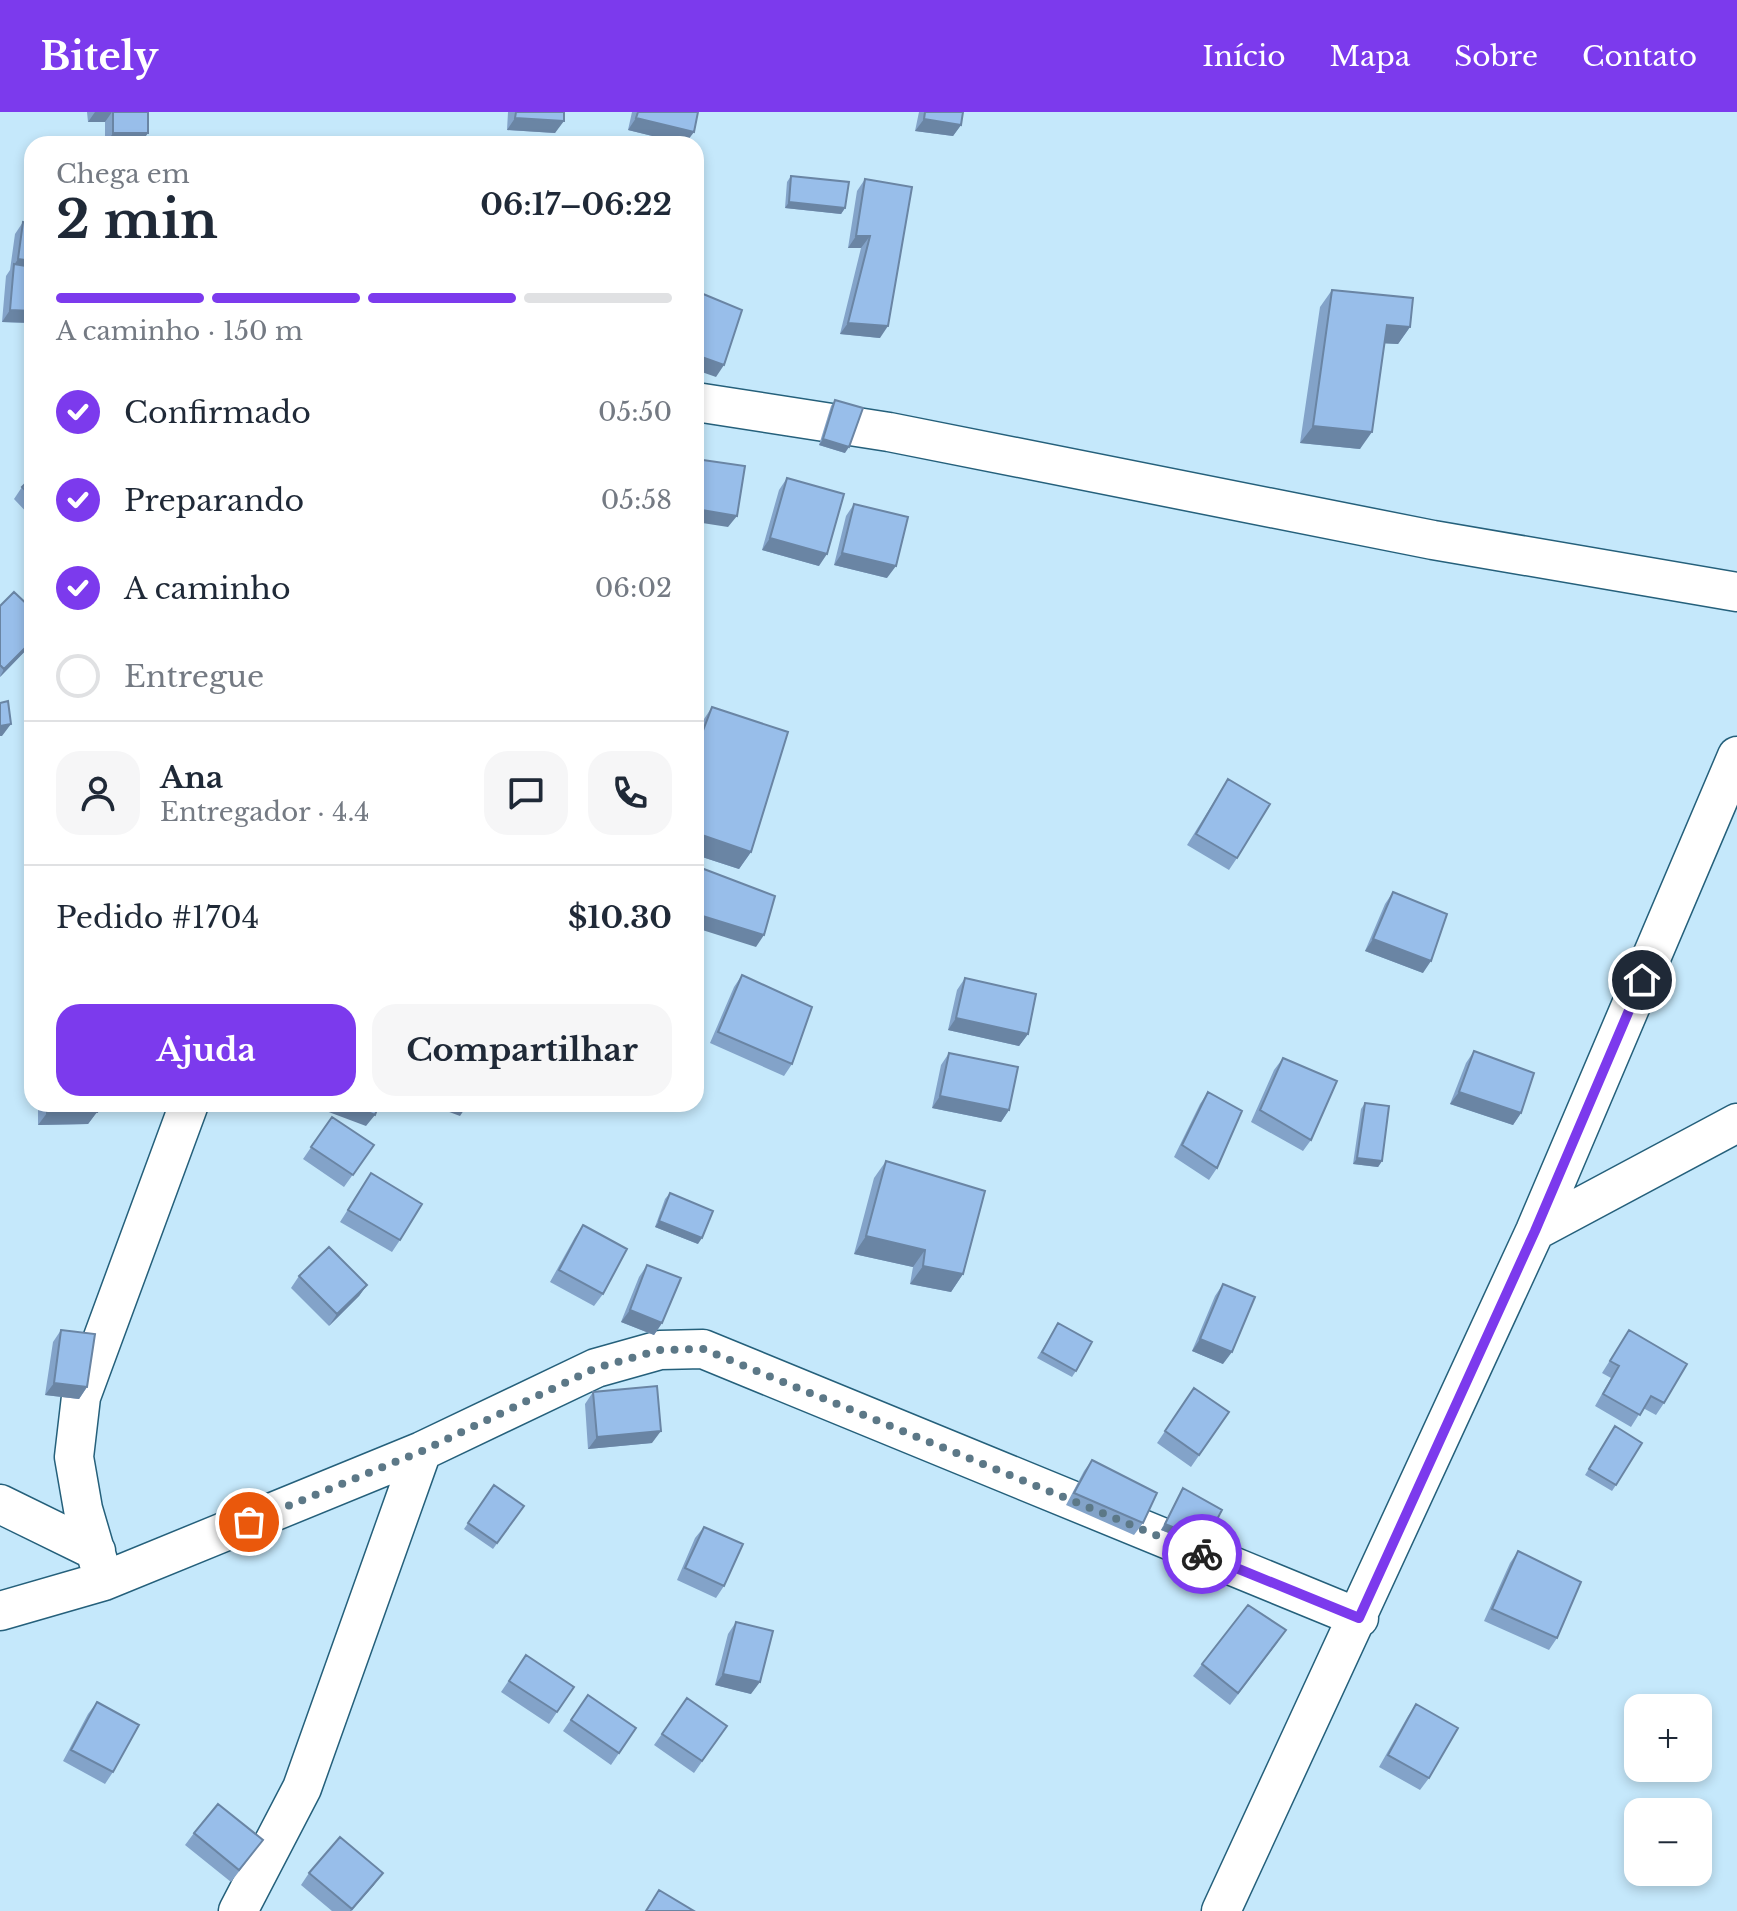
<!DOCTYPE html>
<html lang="pt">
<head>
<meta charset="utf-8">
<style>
	body { margin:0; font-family:"Libre Baskerville",serif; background:#f6f6f7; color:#1f2937; height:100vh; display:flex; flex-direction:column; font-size:30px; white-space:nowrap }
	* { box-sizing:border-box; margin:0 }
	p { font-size:26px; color:#747a83 }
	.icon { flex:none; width:44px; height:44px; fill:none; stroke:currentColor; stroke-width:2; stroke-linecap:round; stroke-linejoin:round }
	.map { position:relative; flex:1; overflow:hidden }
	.side { position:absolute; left:24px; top:24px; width:680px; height:976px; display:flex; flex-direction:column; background:#fff; border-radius:24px; box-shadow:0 4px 12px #0003 }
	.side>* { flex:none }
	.fabs { position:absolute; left:1624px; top:1582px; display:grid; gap:16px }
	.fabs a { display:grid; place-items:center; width:88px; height:88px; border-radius:16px; background:#fff; box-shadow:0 4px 12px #0003; font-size:40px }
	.pin { position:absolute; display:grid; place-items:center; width:68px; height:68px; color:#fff; margin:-34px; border:4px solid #fff; border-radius:50%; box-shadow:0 2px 8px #0007 }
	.courier { position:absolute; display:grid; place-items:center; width:80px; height:80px; margin:-40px; border:6px solid #7c3aed; border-radius:50%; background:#fff; color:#222; box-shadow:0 2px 10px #0007 }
	.overview em { font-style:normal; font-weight:700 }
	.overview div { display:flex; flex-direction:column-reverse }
	.overview { display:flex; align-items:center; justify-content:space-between; height:136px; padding:0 32px }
	h1 { font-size:52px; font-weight:700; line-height:60px }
	.bar { display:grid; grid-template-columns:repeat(4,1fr); gap:12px 8px; align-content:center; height:96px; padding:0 32px }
	.bar i { height:10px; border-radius:6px; background:#e0e1e3 }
	.bar .selected { background:#7c3aed }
	.bar p { grid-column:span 4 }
	.line { display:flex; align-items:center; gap:20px; padding:0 32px; border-top:2px solid #e0e1e3 }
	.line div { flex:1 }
	.round { display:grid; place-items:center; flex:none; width:84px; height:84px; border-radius:24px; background:#f6f6f7 }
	ol { padding:0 32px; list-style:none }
	li { display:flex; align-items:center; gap:24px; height:88px }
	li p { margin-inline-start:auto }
	li .icon { padding:8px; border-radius:50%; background:#7c3aed; color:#fff; stroke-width:4 }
	li:last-child { color:#747a83 }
	li i { width:44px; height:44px; border:4px solid #e0e1e3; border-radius:50% }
	.action { display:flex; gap:16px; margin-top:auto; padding:16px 32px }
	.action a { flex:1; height:92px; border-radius:24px; background:#7c3aed; color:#fff; font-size:32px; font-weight:700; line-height:92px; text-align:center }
	.action a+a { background:#f6f6f7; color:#1f2937 }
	header { display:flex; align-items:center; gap:48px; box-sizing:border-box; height:112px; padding:0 40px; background:#7c3aed; color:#fff }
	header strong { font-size:38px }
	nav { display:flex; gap:44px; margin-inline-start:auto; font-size:28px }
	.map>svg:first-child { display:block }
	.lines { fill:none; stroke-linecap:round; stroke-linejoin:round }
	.minor-casing { stroke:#25607b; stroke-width:41 }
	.minor { stroke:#fff; stroke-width:38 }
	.wall { fill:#83a3c9 }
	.shaded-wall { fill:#6a85a4 }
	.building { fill:#98beea; stroke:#6a85a4; stroke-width:2 }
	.done { stroke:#5c7887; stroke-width:8; stroke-dasharray:0 14.4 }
	.route { stroke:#7c3aed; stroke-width:10 }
</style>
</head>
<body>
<header>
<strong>Bitely</strong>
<nav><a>Início</a><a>Mapa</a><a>Sobre</a><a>Contato</a></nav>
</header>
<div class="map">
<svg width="1737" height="1799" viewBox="0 0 1737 1799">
	<rect width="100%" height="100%" fill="#c5e8fb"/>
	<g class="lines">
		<g class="minor-casing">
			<path id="minor" d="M696,290L889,320L1433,428L1737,480
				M1535,1119L1737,1011
				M0,1392L96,1439
				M104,1469L83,1397L74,1345L81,1285L189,992
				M0,1499L104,1469L422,1339L596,1256L660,1238L703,1237L1359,1506
				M238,1799L302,1676L422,1339
				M1221,1799L1535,1119L1737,644"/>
		</g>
		<use href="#minor" class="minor"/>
	</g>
	<path class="wall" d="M87,0H148V21L140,32H105V10H88Z
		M508,0H564L555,21L507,18Z
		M632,0H698L685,32L628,18Z
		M919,0H963L961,13L953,24L915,19Z
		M791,64L845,96L841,102L785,96L787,70Z
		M865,67L880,226L840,222L861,136H848L857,79Z
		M23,110L32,211L2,210L6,164L10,158L15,122Z
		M1332,178L1410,215L1398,232L1385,231L1360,337L1300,331L1320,195Z
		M835,288L845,341L819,333L831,294Z
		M32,365V406L14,387L22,375Z
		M787,366L819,454L762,438L779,378Z
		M854,392L887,466L834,453L846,404Z
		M0,494L32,497V532L0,565Z
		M712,595L751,740L739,757L696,743V622L700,613Z
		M1228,667L1237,746L1229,758L1187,733Z
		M1393,780L1423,861L1365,839L1385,792Z
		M742,863L792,952L784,964L710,931L734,875Z
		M965,866L1028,922L1019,934L948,918L957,878Z
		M1474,939L1521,1001L1513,1013L1450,992L1466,951Z
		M949,941L1009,998L1001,1010L932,996L941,953Z
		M1283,946L1311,1028L1303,1039L1251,1010L1274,958Z
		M1208,980L1217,1056L1209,1068L1174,1045L1200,992Z
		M1365,991L1382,1049L1378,1055L1353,1052L1361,997Z
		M38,992H96L97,1000L88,1012L38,1013Z
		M332,1005L374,1033L344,1075L303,1047Z
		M886,1049L963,1162L951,1180L910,1172L913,1155L854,1142L874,1066Z
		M371,1061L400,1128L392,1140L340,1110Z
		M670,1081L698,1132L655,1115L665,1087Z
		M583,1113L603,1182L594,1194L550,1170L575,1125Z
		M647,1153L662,1211L654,1223L621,1210L639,1165Z
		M299,1164L367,1173L359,1184L329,1214L291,1176Z
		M1223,1172V1252L1192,1239L1215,1184Z
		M1058,1211L1076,1259L1072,1265L1037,1246Z
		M61,1218L87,1275L79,1287L45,1283L53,1230Z
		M1629,1218L1664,1291L1656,1303L1643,1296L1631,1315L1595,1294L1611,1266L1602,1261Z
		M1194,1276L1229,1300L1191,1355L1157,1331Z
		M593,1280L652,1331L588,1337L585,1292Z
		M1611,1320L1616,1373L1612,1379L1585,1363Z
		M1092,1348L1143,1411L1134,1423L1066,1393L1084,1359Z
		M494,1373L524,1394L493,1437L464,1417Z
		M1183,1376L1202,1434L1161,1418Z
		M704,1415L724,1474L716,1486L677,1468L695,1426Z
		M1518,1439L1557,1526L1549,1538L1484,1509L1510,1451Z
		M736,1510L751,1582L715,1573L728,1522Z
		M1278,1530L1230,1593L1193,1564L1202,1552Z
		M526,1543L574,1575L549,1612L501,1580Z
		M588,1583L636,1616L611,1653L563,1619Z
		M687,1586L727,1614L694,1661L654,1633Z
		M97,1590L113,1660L105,1672L63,1649L88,1602Z
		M1416,1592L1429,1666L1420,1678L1379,1655L1408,1604Z
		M194,1721L263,1728L231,1770L185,1733Z
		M309,1761L374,1773L351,1799H332L301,1773Z"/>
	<path class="shaded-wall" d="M95,0H112L105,10H88Z
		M515,6L564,9L555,21L507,18Z
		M636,6L694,20L685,32L628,18Z
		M924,7L961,13L953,24L915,19Z
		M113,21H148L140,32H106Z
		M789,90L845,96L841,102L785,96Z
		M856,124H870L861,136H848Z
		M18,147L32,149V162L14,153Z
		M10,198L32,199V211L2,210Z
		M848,211L888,214L880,226L840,222Z
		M1387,213L1410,215L1398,232L1375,231Z
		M696,243L724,253L716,265L696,258Z
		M1313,314L1372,320L1360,337L1300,331Z
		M823,327L849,335L845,341L819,333Z
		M696,397L737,404L728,415L696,410Z
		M770,426L827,442L819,454L762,438Z
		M842,441L896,454L887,466L834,453Z
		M32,529V532L0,565L4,557Z
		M11,612L2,624H0V614Z
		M696,721L751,740L739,757L696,743Z
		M696,802L764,823L756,835L696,816Z
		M1373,827L1431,849L1423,861L1365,839Z
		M956,906L1028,922L1019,934L948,918Z
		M1459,980L1521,1001L1513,1013L1450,992Z
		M940,984L1009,998L1001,1010L932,996Z
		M330,992H348L375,1003L366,1014L326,999Z
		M428,992H468L460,1004Z
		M97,1000L88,1012L38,1013L47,1001Z
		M1357,1046L1382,1049L1378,1055L1353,1052Z
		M659,1109L702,1126L698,1132L655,1115Z
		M866,1124L925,1138L913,1155L854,1142Z
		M923,1154L963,1162L951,1180L910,1172Z
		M367,1173L359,1184L329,1214L337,1202Z
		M630,1198L662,1211L654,1223L621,1210Z
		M1200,1227L1232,1240L1223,1252L1192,1239Z
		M54,1271L87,1275L79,1287L45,1283Z
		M661,1319L652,1331L588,1337L597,1325Z
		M1165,1412L1206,1428L1202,1434L1161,1418Z
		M723,1562L760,1570L751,1582L715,1573Z
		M383,1761L374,1773L351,1799H350Z"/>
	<path class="building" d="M113,0H148V21H113Z
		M516,0H564V9L515,6Z
		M638,0H698L694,20L636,6Z
		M925,0H963L961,13L924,7Z
		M791,64L849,70L845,96L789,90Z
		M865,67L912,75L888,214L848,211L870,124H856Z
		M23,110L32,112V149L18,147Z
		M14,152L32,155V199L10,198Z
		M1332,178L1413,186L1410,215L1387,213L1372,320L1313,314Z
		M696,179L742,198L724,253L696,243Z
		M835,288L863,296L849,335L823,327Z
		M696,347L745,354L737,404L696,397Z
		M32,365V385L22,375Z
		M787,366L844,382L827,442L770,426Z
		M854,392L908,405L896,454L842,441Z
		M14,480L32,497V529L4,557L0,553V494Z
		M8,589L11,612L0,614V591Z
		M712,595L788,620L751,740L696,721V637Z
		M1228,667L1270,692L1237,746L1196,722Z
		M696,754L775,784L764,823L696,802Z
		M1393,780L1447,802L1431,849L1373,827Z
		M742,863L812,895L792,952L718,920Z
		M965,866L1036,882L1028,922L956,906Z
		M1474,939L1534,961L1521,1001L1459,980Z
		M949,941L1018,955L1009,998L940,984Z
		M1283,946L1337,969L1311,1028L1260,998Z
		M1208,980L1242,999L1217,1056L1182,1033Z
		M1365,991L1389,994L1382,1049L1357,1046Z
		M47,992H96L97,1000L47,1001Z
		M348,992H379L375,1003Z
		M332,1005L374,1033L353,1063L311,1035Z
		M886,1049L985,1079L963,1162L923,1154L925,1138L866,1124Z
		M371,1061L422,1092L400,1128L348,1098Z
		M670,1081L713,1099L702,1126L659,1109Z
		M583,1113L627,1137L603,1182L559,1158Z
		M329,1135L367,1173L337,1202L299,1164Z
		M647,1153L681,1166L662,1211L630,1198Z
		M1223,1172L1255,1185L1232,1240L1200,1227Z
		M1058,1211L1092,1230L1076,1259L1042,1240Z
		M61,1218L95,1222L87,1275L54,1271Z
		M1629,1218L1687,1252L1664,1291L1651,1284L1640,1303L1603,1282L1619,1254L1610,1249Z
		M657,1274L661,1319L597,1325L593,1280Z
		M1194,1276L1229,1300L1199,1343L1165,1319Z
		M1615,1314L1642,1331L1616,1373L1589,1357Z
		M1092,1348L1157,1381L1143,1411L1074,1381Z
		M494,1373L524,1394L497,1431L468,1411Z
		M1183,1376L1222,1398L1206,1428L1165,1412Z
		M704,1415L743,1432L724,1474L685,1456Z
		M1518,1439L1581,1470L1557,1526L1492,1497Z
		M1248,1493L1286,1518L1238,1581L1202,1552Z
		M736,1510L773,1519L760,1570L723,1562Z
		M526,1543L574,1575L557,1600L509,1569Z
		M588,1583L636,1616L619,1641L571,1608Z
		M687,1586L727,1614L702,1649L662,1622Z
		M97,1590L139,1613L113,1660L71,1638Z
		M1416,1592L1458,1616L1429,1666L1388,1643Z
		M218,1692L263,1728L239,1758L194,1721Z
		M340,1725L383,1761L352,1797L309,1761Z
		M659,1778L694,1799H646Z"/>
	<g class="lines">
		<path class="done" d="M249,1410L422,1339L596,1256L660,1238L703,1237L1202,1442"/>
		<path class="route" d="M1202,1442L1359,1506L1535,1119L1642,868"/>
	</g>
</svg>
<div class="fabs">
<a>+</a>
<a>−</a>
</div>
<div class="pin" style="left:249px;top:1410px;background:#ea580c"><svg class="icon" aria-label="bag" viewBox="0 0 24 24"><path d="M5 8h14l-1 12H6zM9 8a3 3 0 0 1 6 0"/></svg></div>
<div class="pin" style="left:1642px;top:868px;background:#1f2937"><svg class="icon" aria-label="home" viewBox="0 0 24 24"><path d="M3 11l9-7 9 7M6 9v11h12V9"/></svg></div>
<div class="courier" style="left:1202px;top:1442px"><svg class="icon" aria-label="bike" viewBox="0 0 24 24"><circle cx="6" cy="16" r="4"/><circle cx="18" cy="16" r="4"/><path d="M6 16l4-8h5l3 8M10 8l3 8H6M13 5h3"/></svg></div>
<section class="side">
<div class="overview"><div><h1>2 min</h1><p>Chega em</p></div><em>06:17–06:22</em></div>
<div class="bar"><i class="selected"></i><i class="selected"></i><i class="selected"></i><i></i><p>A caminho · 150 m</p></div>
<ol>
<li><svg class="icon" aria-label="check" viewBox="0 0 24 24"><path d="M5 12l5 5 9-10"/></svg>Confirmado<p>05:50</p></li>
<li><svg class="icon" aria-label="check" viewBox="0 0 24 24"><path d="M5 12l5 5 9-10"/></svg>Preparando<p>05:58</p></li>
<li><svg class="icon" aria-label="check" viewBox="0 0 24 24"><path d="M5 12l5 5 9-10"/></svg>A caminho<p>06:02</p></li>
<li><i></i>Entregue</li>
</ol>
<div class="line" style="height:144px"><a class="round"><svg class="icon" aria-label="person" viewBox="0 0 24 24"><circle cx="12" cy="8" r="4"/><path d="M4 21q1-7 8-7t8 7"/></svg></a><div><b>Ana</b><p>Entregador · 4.4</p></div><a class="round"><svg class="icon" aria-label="chat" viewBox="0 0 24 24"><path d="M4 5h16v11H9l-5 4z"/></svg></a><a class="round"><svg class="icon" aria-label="phone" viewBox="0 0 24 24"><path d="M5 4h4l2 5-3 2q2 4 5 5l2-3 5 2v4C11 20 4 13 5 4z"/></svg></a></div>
<div class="line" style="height:104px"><div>Pedido #1704</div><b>$10.30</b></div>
<div class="action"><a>Ajuda</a><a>Compartilhar</a></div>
</section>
</div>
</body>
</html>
